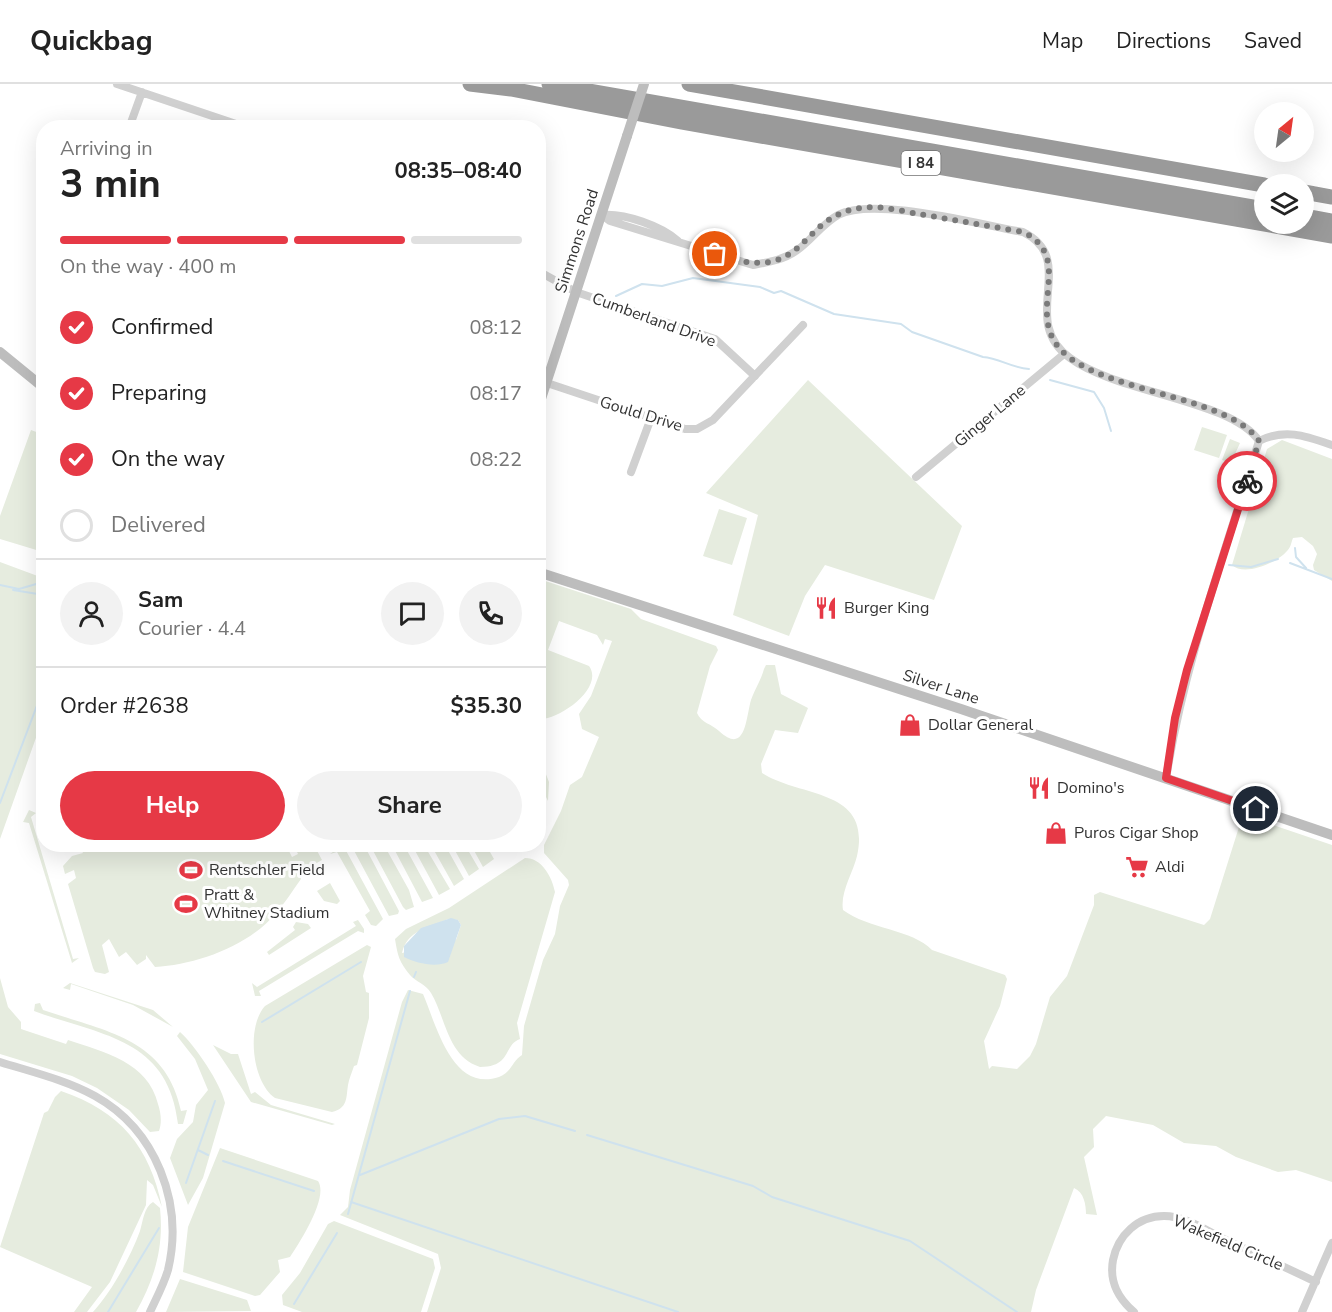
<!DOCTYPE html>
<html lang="en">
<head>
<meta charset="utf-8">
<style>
	body { margin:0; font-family:"Nunito Sans",sans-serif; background:#f2f2f2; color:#222; height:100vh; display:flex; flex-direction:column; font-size:22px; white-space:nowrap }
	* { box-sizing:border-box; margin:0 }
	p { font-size:20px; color:#767676 }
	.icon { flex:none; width:33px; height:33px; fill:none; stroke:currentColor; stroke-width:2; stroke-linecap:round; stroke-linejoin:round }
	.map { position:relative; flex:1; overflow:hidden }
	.details { position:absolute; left:36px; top:36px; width:510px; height:732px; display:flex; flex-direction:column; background:#fff; border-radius:24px; box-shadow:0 6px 24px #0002 }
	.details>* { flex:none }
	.needle { width:39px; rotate:29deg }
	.buttons { position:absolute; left:1254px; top:18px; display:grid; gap:12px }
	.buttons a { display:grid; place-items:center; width:60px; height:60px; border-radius:50%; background:#fff; box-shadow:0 6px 24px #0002; font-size:30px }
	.pin { position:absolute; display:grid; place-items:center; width:51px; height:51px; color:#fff; margin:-26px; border:3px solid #fff; border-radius:50%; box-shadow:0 2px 6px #0007 }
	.courier { position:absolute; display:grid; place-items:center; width:60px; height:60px; margin:-30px; border:4px solid #e63946; border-radius:50%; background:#fff; color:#222; box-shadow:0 2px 8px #0007 }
	.head em { font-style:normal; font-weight:700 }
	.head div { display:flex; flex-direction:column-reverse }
	.head { display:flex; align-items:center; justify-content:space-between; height:102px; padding:0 24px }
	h1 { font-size:39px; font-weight:700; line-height:45px }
	.bar { display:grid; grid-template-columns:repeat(4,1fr); gap:9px 6px; align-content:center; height:72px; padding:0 24px }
	.bar i { height:8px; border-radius:4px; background:#e0e0e0 }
	.bar .on { background:#e63946 }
	.bar p { grid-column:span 4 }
	.line { display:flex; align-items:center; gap:15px; padding:0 24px; border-top:2px solid #e0e0e0 }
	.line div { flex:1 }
	.round { display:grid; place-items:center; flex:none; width:63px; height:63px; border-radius:32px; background:#f2f2f2 }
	ol { padding:0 24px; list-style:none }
	li { display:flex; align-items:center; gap:18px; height:66px }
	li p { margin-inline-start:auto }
	li .icon { padding:6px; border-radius:50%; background:#e63946; color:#fff; stroke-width:4 }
	li:last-child { color:#767676 }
	li i { width:33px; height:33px; border:3px solid #e0e0e0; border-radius:50% }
	.primary-button { display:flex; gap:12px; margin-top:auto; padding:12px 24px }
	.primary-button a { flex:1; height:69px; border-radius:36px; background:#e63946; color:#fff; font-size:24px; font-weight:700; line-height:69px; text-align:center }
	.primary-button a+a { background:#f2f2f2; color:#222 }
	header { display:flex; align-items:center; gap:36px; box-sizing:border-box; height:84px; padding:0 30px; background:#fff; border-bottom:2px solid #e0e0e0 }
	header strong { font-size:28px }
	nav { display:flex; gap:33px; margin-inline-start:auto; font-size:21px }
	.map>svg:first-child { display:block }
	.green { fill:#e6ecdf; fill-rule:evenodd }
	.water { fill:#cfe2ee }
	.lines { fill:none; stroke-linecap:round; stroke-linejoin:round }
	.stream { stroke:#cfe2ee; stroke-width:2 }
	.minor { stroke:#d0d0d0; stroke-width:8 }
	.secondary { stroke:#bdbdbd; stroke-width:10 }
	.motorway { stroke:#9a9a9a; stroke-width:15 }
	.secondary-bridge { stroke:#bdbdbd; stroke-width:10 }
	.done { stroke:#7a7a7a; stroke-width:6; stroke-dasharray:0 10.8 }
	.route { stroke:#e63946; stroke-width:8 }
	.labels { text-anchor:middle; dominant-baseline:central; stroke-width:6; stroke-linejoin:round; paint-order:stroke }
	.shield { fill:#fff; stroke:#707070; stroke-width:1.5 }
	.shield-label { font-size:15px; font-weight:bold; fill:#333 }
	.street-label { font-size:16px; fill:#333; stroke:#fff }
	.poi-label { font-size:16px; fill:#333; stroke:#fff; text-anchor:start }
</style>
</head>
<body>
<header>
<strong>Quickbag</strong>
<nav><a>Map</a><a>Directions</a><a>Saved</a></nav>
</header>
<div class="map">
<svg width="1332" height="1228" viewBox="0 0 1332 1228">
	<rect width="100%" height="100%" fill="#fff"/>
	<path class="green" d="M808,296L962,442L934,516L825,481L805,512L789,552L733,531L758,431L706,409Z
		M43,321V468L0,455V432L31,346L39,349L43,337L36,334Z
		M1202,343L1227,351L1219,374L1194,366Z
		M1230,355L1240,359L1231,379L1222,376Z
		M1282,356L1332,375V497L1314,486L1313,481L1317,470L1313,462L1302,453L1293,454C1291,459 1291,463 1287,467C1277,479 1244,493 1232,481L1267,365Z
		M719,425L747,434L732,481L703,472Z
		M0,478L43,494V634L0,755Z
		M539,495L631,525L641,535L716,562L718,566L710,582L697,629C701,639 712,640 719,647C746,672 746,633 751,616C755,605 761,596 764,585L766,581H775L781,610L808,624L798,649L775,646L761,680L762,689C801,714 872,704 857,772C853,789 840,808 843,826C868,845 912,845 932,866L1005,891L1007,895L1000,922L984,957L989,985L992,982L1017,985L1030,972L1036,960L1050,913L1067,892L1094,821V811L1100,808L1204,841L1210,835L1239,743L1246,732L1332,761V1098L1296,1086L1278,1088L1236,1073L1216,1062L1184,1059L1153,1041L1106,1032L1093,1045L1094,1063L1084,1073L1097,1131L1086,1130C1086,1121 1084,1108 1074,1104L1036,1206L1031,1228H427L441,1184L438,1170L340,1131L348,1123L350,1106L402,918L408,906L423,910C436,940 452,1009 499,993C512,988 512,977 522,971L524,942L543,876L555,850L560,822L569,801L568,796L544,769V761L561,727L570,701L582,693L599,653L582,645L579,630L591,612L612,557L605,555L603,561L597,551L559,537L548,566L589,582C605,604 558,637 539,635Z
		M538,670L549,698L548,717L539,699Z
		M29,726L36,729L31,733L73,875L79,874L72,879L29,739L23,738Z
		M79,761H286L292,773L298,770L294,761H314L322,776L299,789L301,795C293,806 285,819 276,829C249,862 196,881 155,883L146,871V875L137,881L126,868L119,873L109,855L102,861L109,888L105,890L95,888L93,884L68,800L76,794L74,786L65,790L63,782L72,772L83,769Z
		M343,761L383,835L376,842L371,841L365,831L370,827L337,768L330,770Z
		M351,761H364L399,827L398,830L389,832Z
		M370,761H384L409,806L414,823L406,826L403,823Z
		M392,761H404L433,814L422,818Z
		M412,761H424L450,805L439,811Z
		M431,761H445L464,795L454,802Z
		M452,761H465L479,785L469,792Z
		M471,761H486L494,775L483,783Z
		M525,774C542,774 552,793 555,808L517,939L520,955C503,961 512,983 480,983C447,972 446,934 431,909C426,900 416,898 410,891C399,877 398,873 395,855L406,845L449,824ZM448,835L458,836L461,841L456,856L402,869C407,846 430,843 448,835Z
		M330,799L340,817L337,820L324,817L317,807Z
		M358,836L364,845V849L358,847L259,907L261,912H255L252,899L257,903L356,842L353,838Z
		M296,838L308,840L311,844L269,871L267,868L295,846L293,843Z
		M367,861L371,863L363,892L366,908L369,909V934L357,981L354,982C352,988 349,995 348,1001C346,1014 348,1024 332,1028L275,1014C252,998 246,943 265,922Z
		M0,894L8,923L21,938V945L66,960L68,956C104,968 148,978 158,1020C161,1029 162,1039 159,1047L150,1048L129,1026L97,1004L72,992L0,970Z
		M70,899L153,926L173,943L133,921L71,900L70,906L63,904Z
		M40,919L43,926C104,947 166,954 181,1027L187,1026L183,1040H178C168,954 102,952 34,927L35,920Z
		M180,948C195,961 221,1000 225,1019L203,1094L188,1121L170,1074L177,1055L193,1038L196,1021L208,1006L195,975L177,952Z
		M213,961L231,970H238L251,1010L255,1008L271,1021L335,1040L332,1041L251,1018Z
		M61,1007C120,1027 150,1063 162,1123L153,1101L147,1096L146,1121L110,1198L87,1228H74L92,1203L0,1163L44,1029L48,1027L55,1013Z
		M220,1064L318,1097C329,1113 300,1158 290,1173L278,1176L280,1188L260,1211L255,1212L183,1188L188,1143Z
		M153,1118L160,1124C164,1163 155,1194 136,1228H93C112,1207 130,1174 140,1147C143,1137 144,1123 153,1118Z
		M334,1137L433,1175L435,1184L421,1228H302L283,1221L282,1211L300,1189L328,1140Z
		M180,1195L247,1216L251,1227L166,1228Z"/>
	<path class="water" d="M451,834L458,836L461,841L448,878C435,884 416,879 404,873V862L421,844Z"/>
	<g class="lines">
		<path class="stream" d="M616,212L642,200L662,202L693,194L760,203L774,209L781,207L834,230L901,240L912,248L983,273C999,274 1012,284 1029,285
			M538,266L545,263
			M1050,296L1094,308L1104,324L1111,347
			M1295,464L1296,473L1306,484
			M1290,479L1332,495
			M1229,481L1251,483L1278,475
			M0,501L19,505L43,498
			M13,506L44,511
			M0,719L44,603
			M414,893L416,888
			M262,938L361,878
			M587,1051L753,1102L772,1113L910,1157L1017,1228
			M198,1066L208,1071
			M223,1077L314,1107
			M360,1091L499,1035L525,1032L575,1047
			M186,1099L215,1017
			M351,1118L678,1228
			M348,1130L410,907
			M294,1220L337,1149
			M108,1228L159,1144"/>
		<path class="minor" d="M117,0L248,44
			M129,44L142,8
			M602,131L610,137L753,181C769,178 783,176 796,167C811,157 822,140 838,131C874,112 981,141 1023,148C1080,176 1017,236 1070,274C1117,309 1232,316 1259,357
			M602,131C625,129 661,142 678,157
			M538,187L576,208L715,255L755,292
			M37,299L44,281
			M547,299L685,345H697L713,336L803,241
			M1259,357C1285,344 1306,352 1332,361
			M631,388L651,334
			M916,393L1064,270
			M1166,695C1184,579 1225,469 1259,357
			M0,978C32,988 66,996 95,1012C156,1046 184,1119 168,1186C164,1200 156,1215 150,1228
			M1134,1228C1118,1214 1109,1198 1113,1176C1118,1151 1138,1132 1164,1132C1185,1132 1205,1146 1224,1155C1254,1169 1285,1183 1316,1198
			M1302,1228L1332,1159"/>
		<path class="secondary" d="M0,268L44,304
			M538,324L627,52
			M538,488L961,625L1332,751"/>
		<path class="motorway" d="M470,0L511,5L681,38L1332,152
			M549,0L1264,125
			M689,0L1264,101
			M1304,108L1332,113
			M1304,132L1332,137"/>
		<path class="secondary-bridge" d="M627,52L644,0"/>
	</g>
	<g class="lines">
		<path class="done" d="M715,170C809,203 795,134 860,124C879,121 901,127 919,130C954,136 988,142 1023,148C1080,176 1017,235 1070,274C1117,309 1232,315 1259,357L1247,397"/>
		<path class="route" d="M1247,397L1187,586L1175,634L1166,694L1256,725"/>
	</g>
	<defs>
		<g id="restaurant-bare" transform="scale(1.8)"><path d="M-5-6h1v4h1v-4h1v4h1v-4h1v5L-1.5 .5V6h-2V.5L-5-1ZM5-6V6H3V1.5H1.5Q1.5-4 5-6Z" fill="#e63946" stroke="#fff" stroke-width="2.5" paint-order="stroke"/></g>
		<g id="shop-bare" transform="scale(1.8)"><path d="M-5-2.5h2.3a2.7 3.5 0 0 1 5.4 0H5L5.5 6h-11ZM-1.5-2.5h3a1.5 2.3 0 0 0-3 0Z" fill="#e63946" stroke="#fff" stroke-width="2.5" paint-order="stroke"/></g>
		<g id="supermarket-bare" transform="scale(1.8)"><path d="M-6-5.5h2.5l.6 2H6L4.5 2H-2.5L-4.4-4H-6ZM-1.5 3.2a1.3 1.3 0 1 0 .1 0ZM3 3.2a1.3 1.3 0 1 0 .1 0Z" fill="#e63946" stroke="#fff" stroke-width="2.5" paint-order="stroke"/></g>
		<g id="stadium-bare" transform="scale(1.8)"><path d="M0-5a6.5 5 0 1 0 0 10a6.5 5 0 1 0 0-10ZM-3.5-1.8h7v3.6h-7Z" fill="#e63946" stroke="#fff" stroke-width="2.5" paint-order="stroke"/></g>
	</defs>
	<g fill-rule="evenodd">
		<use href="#restaurant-bare" x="826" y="524"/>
		<use href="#shop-bare" x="910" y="641"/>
		<use href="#restaurant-bare" x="1039" y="704"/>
		<use href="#shop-bare" x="1056" y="749"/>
		<use href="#supermarket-bare" x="1137" y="783"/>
		<use href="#stadium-bare" x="191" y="786"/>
		<use href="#stadium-bare" x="186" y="820"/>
	</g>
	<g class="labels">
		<rect class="shield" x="901.5" y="67" width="39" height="24" rx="4.5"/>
		<g class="shield-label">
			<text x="921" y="79">I 84</text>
		</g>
		<g class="street-label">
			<text transform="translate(577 157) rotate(-72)">Simmons Road</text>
			<text transform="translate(654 236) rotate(20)">Cumberland Drive</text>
			<text transform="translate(641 330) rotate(17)">Gould Drive</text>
			<text transform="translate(990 332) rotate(-40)">Ginger Lane</text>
			<text transform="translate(941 603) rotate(18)">Silver Lane</text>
			<text transform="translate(1228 1159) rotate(23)">Wakefield Circle</text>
		</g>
		<g class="poi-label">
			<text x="844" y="524">Burger King</text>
			<text x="928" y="641">Dollar General</text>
			<text x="1057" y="704">Domino's</text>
			<text x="1074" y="749">Puros Cigar Shop</text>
			<text x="1155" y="783">Aldi</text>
			<text x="209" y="786">Rentschler Field</text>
			<text x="204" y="811">Pratt &amp;<tspan x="204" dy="18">Whitney Stadium</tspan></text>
		</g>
	</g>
</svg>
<div class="buttons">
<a><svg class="needle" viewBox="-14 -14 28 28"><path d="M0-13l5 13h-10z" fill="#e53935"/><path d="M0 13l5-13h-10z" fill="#767676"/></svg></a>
<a><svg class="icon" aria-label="layers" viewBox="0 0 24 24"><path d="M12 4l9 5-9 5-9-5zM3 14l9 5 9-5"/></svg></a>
</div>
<div class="pin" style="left:715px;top:170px;background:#ea580c"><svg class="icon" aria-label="bag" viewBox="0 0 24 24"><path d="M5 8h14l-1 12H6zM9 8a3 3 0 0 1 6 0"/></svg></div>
<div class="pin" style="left:1256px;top:725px;background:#1f2937"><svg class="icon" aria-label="home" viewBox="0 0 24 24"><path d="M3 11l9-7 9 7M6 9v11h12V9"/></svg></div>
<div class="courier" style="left:1247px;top:397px"><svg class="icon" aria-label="bike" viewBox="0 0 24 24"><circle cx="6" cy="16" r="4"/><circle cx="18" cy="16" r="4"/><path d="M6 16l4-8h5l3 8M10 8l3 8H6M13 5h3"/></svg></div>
<section class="details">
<div class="head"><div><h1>3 min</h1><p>Arriving in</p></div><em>08:35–08:40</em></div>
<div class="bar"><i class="on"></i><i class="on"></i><i class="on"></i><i></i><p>On the way · 400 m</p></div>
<ol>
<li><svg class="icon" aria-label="check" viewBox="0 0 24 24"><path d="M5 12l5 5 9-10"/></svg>Confirmed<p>08:12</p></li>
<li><svg class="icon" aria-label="check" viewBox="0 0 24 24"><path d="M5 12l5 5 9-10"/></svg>Preparing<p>08:17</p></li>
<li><svg class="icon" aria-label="check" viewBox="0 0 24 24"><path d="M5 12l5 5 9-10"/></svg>On the way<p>08:22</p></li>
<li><i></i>Delivered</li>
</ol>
<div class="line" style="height:108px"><a class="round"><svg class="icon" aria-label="person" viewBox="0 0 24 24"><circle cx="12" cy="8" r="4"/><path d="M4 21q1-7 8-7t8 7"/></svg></a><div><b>Sam</b><p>Courier · 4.4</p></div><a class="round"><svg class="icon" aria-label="chat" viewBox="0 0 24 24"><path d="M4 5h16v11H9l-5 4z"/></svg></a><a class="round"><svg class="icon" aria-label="phone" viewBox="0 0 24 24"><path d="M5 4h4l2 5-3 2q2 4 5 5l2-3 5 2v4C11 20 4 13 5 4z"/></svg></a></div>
<div class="line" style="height:78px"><div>Order #2638</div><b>$35.30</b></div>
<div class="primary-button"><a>Help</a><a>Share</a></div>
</section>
</div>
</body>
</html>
